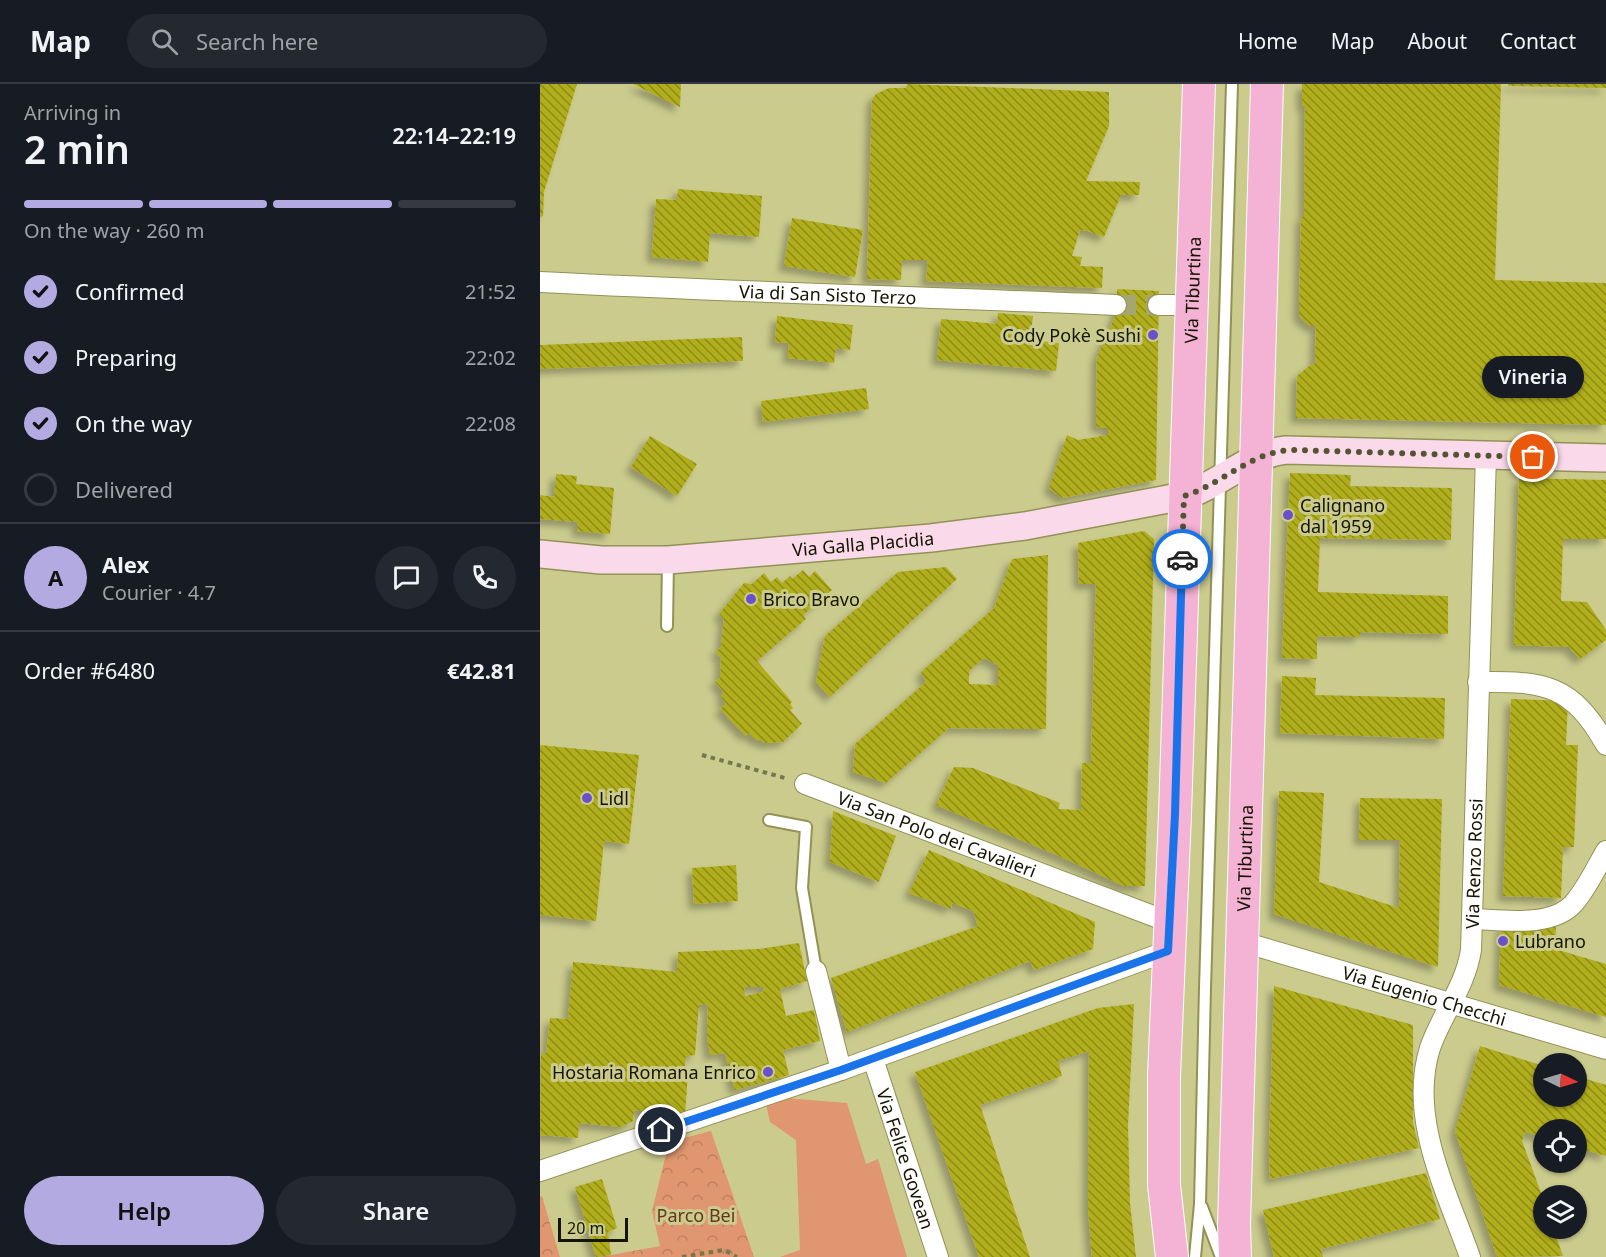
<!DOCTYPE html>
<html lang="en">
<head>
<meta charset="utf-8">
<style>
	body { margin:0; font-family:"Noto Sans",sans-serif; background:#242831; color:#f1f3f6; height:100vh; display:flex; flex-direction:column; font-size:22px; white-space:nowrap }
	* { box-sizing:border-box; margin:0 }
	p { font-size:20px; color:#9ea1a6 }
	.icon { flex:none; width:33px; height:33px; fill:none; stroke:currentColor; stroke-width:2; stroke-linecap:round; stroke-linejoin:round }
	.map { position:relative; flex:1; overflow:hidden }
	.panel { display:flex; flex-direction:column; background:#171b24; width:540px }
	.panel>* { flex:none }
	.needle { width:39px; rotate:95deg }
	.buttons { position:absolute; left:993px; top:969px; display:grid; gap:12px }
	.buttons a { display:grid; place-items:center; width:54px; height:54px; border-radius:50%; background:#171b24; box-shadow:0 2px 4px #0004; font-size:30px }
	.scale { position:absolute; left:18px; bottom:15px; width:70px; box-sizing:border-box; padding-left:6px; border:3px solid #141400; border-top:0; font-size:16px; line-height:21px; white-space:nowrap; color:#141400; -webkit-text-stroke:4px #cbcb8e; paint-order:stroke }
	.pin { position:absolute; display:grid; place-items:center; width:51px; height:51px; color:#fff; margin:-26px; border:3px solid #fff; border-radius:50%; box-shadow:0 2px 6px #0007 }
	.courier { position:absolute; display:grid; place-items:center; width:60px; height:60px; margin:-30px; border:4px solid #1a73e8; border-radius:50%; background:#fff; color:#222; box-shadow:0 2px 8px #0007 }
	.bubble { position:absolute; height:42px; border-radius:21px; background:#171b24; box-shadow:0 2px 4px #0004; font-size:20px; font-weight:600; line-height:42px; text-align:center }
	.head em { font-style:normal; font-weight:600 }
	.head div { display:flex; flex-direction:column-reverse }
	.head { display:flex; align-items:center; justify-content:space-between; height:102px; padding:0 24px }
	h1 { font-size:39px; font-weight:600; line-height:45px }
	.bar { display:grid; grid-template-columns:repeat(4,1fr); gap:9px 6px; align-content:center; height:72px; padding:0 24px }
	.bar i { height:8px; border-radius:4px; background:#363941 }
	.bar .active { background:#b4aae2 }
	.bar p { grid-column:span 4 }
	.line { display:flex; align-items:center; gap:15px; padding:0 24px; border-top:2px solid #363941 }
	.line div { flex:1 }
	.round { display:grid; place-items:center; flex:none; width:63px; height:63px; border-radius:32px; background:#242831 }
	ol { padding:0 24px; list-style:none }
	li { display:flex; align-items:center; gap:18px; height:66px }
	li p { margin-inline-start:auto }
	li .icon { padding:6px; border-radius:50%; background:#b4aae2; color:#111; stroke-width:4 }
	li:last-child { color:#9ea1a6 }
	li i { width:33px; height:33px; border:3px solid #363941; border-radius:50% }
	.action { display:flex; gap:12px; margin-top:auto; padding:12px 24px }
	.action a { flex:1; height:69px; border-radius:36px; background:#b4aae2; color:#111; font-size:24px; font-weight:600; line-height:69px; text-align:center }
	.action a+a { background:#242831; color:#f1f3f6 }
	header { display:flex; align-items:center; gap:36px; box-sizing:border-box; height:84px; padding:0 30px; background:#171b24; border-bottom:2px solid #363941 }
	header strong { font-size:28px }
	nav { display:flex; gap:33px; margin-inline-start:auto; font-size:21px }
	.search { width:420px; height:54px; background:#242831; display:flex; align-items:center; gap:15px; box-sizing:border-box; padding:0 21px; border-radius:33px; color:#9ea1a6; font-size:22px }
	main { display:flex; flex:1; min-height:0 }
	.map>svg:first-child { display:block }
	.grass { fill:#e0966e }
	.park { fill:url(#park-crowns) }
	.building { fill:url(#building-back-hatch); fill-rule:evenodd; filter:url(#shadow) }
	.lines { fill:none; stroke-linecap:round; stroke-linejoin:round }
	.street-tunnel { stroke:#a6a672; stroke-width:20; stroke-dasharray:20 10; stroke-linecap:butt }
	.lane-casing { stroke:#929257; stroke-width:14 }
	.street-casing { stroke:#929257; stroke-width:22 }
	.secondary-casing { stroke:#929257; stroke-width:30 }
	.primary-casing { stroke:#fff; stroke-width:34 }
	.path { stroke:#77774d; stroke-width:4; stroke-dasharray:4.5 4.5; stroke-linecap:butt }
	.lane { stroke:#fff; stroke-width:10 }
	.street { stroke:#fff; stroke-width:20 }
	.secondary { stroke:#fad9ea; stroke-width:27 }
	.primary { stroke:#f4b2d5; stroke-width:32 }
	.done { stroke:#545432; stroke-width:6; stroke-dasharray:0 10.8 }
	.route { stroke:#1a73e8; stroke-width:8 }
	.poi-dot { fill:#6a50c9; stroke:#cbcb8e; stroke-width:2 }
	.labels { text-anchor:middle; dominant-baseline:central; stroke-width:6; stroke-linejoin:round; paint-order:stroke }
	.street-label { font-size:18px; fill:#141400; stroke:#cbcb8e }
	.poi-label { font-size:18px; fill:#141400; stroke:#cbcb8e; text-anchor:start }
	.park-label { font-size:18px; fill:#63371e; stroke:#cbcb8e }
</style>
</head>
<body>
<header>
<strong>Map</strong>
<div class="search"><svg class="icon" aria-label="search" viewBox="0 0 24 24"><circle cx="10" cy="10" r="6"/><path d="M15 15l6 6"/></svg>Search here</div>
<nav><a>Home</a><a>Map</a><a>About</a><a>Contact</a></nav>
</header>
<main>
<section class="panel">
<div class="head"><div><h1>2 min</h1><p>Arriving in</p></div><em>22:14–22:19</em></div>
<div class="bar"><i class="active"></i><i class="active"></i><i class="active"></i><i></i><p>On the way · 260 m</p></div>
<ol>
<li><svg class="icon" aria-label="check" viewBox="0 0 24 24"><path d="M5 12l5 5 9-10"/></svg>Confirmed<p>21:52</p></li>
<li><svg class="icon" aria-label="check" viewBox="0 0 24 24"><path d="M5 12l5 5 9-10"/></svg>Preparing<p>22:02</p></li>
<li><svg class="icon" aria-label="check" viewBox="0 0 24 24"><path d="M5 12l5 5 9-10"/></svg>On the way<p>22:08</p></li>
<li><i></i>Delivered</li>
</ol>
<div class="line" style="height:108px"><b class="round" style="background:#b4aae2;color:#111">A</b><div><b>Alex</b><p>Courier · 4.7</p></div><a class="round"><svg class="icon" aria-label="chat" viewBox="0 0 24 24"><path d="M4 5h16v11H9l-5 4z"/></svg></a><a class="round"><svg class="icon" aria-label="phone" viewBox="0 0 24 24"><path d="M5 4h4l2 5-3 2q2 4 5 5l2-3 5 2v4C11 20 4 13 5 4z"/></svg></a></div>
<div class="line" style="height:78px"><div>Order #6480</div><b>€42.81</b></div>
<div class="action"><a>Help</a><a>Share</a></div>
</section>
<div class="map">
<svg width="1066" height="1173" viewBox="0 0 1066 1173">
	<defs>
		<pattern id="park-crowns" width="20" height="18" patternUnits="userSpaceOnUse" patternTransform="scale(1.5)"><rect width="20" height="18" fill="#e0966e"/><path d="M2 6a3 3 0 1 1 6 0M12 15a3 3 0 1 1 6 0" fill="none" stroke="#bf805e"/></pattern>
		<pattern id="building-back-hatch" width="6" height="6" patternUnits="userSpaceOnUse" patternTransform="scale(1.5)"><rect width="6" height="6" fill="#b0ae1a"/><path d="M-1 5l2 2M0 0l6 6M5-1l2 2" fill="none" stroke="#8e8c15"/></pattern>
		<filter id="shadow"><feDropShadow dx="-5.5" dy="5.5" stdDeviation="3" flood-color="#0004"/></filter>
	</defs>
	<rect width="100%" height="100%" fill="#cbcb8e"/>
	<path class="grass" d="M246,1014L307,1019L326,1080L338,1075L367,1173H240L260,1166L256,1056L230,1038L226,1020Z"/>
	<path class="park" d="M171,1047L214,1173H60L120,1162L112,1127L129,1058Z
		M2,1112L20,1173H0V1113Z"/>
	<path class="building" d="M0,0H37L4,108L3,132L0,133Z
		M93,0H141L140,23Z
		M367,0L569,8V42L546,97L600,98L599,111H581L564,153L548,147L540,146L532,172L542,173L540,182L563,183L562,204L386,197L388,176H362L361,196L327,195L332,16L336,10L349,4H366Z
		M762,0H961L955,196L1066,199V341L756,334L757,292L769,282L775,280L776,242H770L759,232L761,133H764L765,22H762Z
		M968,0H1066V4L968,2Z
		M138,105L222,112L219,153L170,149L168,178L112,173L116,115L137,116Z
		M252,134L323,146L315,193L244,182Z
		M577,205L619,207L616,396L522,414L509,404L527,351L538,356L568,351V344L556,343L557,273L576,230Z
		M458,229L493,232L490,256L519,259L516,287L397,276L401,235L457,240Z
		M237,232L313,241L310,266L296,264L294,279L248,274L249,259L235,258Z
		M202,253L203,277L0,285V261Z
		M326,304L329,325L223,338L221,317Z
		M110,352L157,380L137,412L91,383Z
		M750,389L811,391L810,402L912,404L911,456L780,454L778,508L908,512V550L820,548V553L777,552V575L742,574Z
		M16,390L37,392L36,400L74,404L70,450L37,447L38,438L0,435V411L14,413Z
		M979,394L1066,396V455H1023L1021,517L1047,518L1066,546V556L1040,575L1029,563L974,561Z
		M604,447L614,455L605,802H584L517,771L396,721L414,683L433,684L520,719L518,725L541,726L542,679H551L556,500H539L538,459Z
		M508,471L506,645L409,644L346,699L313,688L315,660L386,598L381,588L454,524L472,475ZM444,574L458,581V601L429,600V587Z
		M406,483L417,495L290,613L276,598L285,552L358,488Z
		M263,486L269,493L275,487L292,506L263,531L266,535L217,577L252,618L250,620L253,624L250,626L262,640L243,658L224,659L220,655L217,657L209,649L206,652L180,625L186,620L181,613L184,608L175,598L180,594L181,574L176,568L181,563L184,535L179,530L204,499L212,500L224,489L231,498L237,493L242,499L250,492L252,495Z
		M742,592L776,594L775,611L905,614L904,655L740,649Z
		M971,615L1028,617L1026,661H1038L1034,763H1023L1021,814L963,812Z
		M0,661L99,671L89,760L64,757L56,837L0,831Z
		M739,707L784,709L779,798L859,824L860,756H819L820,714L902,715L898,883L734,830Z
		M293,727L356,752L339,798L290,778Z
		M389,766L555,838L553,865L494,886L490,877L307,948L291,894L438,842L433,827L412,819L411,825L369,809Z
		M196,781L198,817L154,820L152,784Z
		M961,841L1016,842L1015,865L1066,880V933L959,901Z
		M259,859L267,897L240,905L246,932L274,926L280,957L243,966L249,991L195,1006L185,969L170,971L167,952L168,920L159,921L155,971L146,972L144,989H148L145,1031L94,1026L93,1037L81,1043L39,1039L38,1054L0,1051L1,970H6L10,934L28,935L33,878L137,888L138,868L219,865ZM204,903H223L224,908L205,912Z
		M734,902L873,941V1038L879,1064L730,1095L729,1069Z
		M594,920L588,1041L590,1119L596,1173H552L548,1126L549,967L518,977L522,992L440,1021L490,1173H439L375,988L558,924Z
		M940,962L1004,982V1012H1036V992L1066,1001V1072L1036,1063V1046H1004V1053L985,1048L982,1057L1004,1117V1144H1013L1023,1172L957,1173L915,1047Z
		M886,1089L900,1135L781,1165L783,1173H734L723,1126Z
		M62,1095L77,1144L68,1148L71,1171L56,1173L35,1103Z"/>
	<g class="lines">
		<path class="street-tunnel" d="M576,221H618"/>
		<g class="lane-casing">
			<path id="lane" d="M127,542L128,477
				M229,736L266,743L262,804L276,887
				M662,1123L681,1173
				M655,1173L660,1120L665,904L692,0"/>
		</g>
		<g class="street-casing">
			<g id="street">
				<path id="s1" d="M0,198C192,208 384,213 576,221"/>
				<path d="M618,221H651"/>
				<path d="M938,598C1004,597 1032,600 1066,661"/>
				<path id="s2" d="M265,700L629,838"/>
				<path d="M932,835C963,836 1012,844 1034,819C1047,804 1056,784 1066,767"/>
				<path id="s3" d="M703,858L1066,965"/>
				<path d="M276,887L301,986"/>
				<path id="s4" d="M333,975L398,1173"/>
				<path d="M0,1087L301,986L628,867"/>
				<path id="s5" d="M930,1173C907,1108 868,1034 890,964C902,929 925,904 931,866L946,372"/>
			</g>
		</g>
		<g class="secondary-casing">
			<g id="secondary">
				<path id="s6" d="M0,470L61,476H128L391,454L485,442L644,412C680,401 708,370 746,366L1066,374"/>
			</g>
		</g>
		<g class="primary-casing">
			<g id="primary">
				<path id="s7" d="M632,1173L624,1101V992L635,730L659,0"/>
				<path id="s8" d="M695,1173L694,1141L727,0"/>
			</g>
		</g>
		<path class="path" d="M162,671L245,694
			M142,1173L184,1166L197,1173"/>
		<use href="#lane" class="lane"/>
		<use href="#street" class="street"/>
		<use href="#secondary" class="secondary"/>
		<use href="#primary" class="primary"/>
	</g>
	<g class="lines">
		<path class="done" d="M642,475L644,412C683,400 711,367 753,366L993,373"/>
		<path class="route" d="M121,1046L301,986L628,867L635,730L642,475"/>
	</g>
	<g class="poi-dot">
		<circle cx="613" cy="251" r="6"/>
		<circle cx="748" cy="431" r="6"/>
		<circle cx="211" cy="515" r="6"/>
		<circle cx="47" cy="714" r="6"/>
		<circle cx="963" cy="857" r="6"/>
		<circle cx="228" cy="988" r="6"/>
	</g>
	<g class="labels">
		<g class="street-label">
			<text stroke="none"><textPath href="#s7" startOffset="968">Via Tiburtina</textPath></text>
			<text stroke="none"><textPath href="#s1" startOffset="288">Via di San Sisto Terzo</textPath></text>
			<text stroke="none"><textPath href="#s6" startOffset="324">Via Galla Placidia</textPath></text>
			<text stroke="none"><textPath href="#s2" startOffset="141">Via San Polo dei Cavalieri</textPath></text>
			<text stroke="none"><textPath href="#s8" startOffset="399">Via Tiburtina</textPath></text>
			<text stroke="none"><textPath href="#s5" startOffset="410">Via Renzo Rossi</textPath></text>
			<text stroke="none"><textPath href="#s3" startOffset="189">Via Eugenio Checchi</textPath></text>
			<text stroke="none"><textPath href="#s4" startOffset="105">Via Felice Govean</textPath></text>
		</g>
		<g class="poi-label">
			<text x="601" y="251" text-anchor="end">Cody Pokè Sushi</text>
			<text x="760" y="421">Calignano<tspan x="760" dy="21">dal 1959</tspan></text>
			<text x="223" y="515">Brico Bravo</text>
			<text x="59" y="714">Lidl</text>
			<text x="975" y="857">Lubrano</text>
			<text x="216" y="988" text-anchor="end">Hostaria Romana Enrico</text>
		</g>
		<g class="park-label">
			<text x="156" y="1131">Parco Bei</text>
		</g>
	</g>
</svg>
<div class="buttons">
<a><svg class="needle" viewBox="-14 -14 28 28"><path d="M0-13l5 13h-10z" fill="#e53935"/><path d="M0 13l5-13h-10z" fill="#9ea1a6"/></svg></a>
<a><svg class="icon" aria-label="locate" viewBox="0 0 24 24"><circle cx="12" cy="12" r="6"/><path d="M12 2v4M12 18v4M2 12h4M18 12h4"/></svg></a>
<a><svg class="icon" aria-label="layers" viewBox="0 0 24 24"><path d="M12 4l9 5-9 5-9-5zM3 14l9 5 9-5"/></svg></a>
</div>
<div class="scale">20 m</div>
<div class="pin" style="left:993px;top:373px;background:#ea580c"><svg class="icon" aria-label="bag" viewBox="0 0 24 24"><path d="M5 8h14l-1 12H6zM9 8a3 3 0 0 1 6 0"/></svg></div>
<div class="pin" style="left:121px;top:1046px;background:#1f2937"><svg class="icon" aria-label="home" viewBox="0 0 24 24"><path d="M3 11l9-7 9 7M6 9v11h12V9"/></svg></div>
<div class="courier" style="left:642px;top:475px"><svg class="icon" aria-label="car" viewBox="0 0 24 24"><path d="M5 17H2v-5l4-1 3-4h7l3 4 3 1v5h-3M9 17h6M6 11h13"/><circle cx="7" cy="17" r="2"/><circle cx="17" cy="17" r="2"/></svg></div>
<div class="bubble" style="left:942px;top:272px;width:102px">Vineria</div>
</div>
</main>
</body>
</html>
